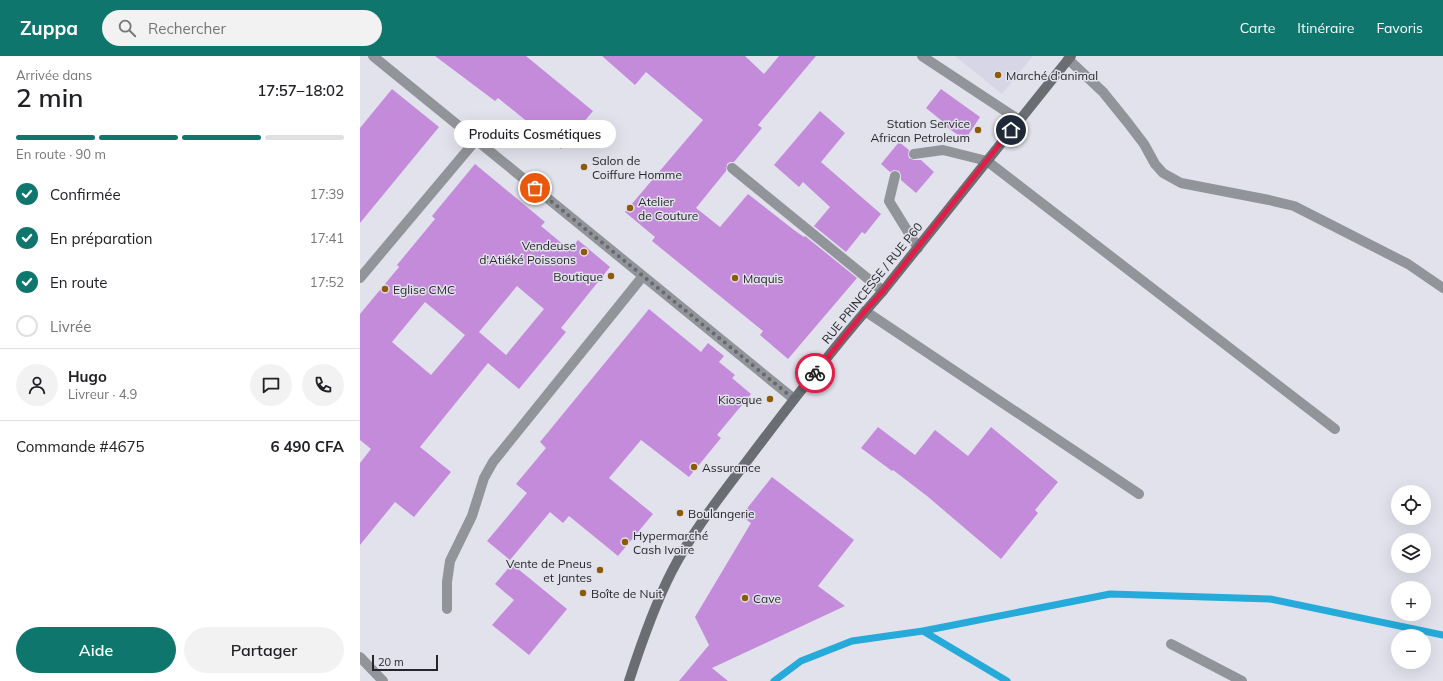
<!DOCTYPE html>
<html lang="fr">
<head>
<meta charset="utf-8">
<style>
	body { margin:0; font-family:Mulish,sans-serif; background:#f2f2f2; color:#202124; height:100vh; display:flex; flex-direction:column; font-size:15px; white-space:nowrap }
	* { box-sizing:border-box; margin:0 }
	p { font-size:13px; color:#757577 }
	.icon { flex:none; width:22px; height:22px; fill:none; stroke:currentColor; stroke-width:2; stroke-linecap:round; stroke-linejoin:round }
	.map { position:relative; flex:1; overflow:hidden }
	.details { display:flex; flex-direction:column; background:#fff; width:360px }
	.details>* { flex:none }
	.buttons { position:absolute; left:1031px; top:429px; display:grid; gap:8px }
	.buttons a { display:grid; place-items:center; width:40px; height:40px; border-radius:50%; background:#fff; box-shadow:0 4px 16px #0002; font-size:20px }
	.scale { position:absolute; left:12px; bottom:10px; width:66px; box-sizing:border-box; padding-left:4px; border:2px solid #26262a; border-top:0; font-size:11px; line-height:14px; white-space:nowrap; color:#26262a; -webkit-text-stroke:3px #e2e2ed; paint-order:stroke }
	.pin { position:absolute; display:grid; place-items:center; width:34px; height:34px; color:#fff; margin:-17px; border:2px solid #fff; border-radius:50%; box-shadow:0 1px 4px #0007 }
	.courier { position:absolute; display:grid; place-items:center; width:40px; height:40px; margin:-20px; border:3px solid #e11d48; border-radius:50%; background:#fff; color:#222; box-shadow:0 1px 5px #0007 }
	.bubble { position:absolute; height:28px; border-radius:14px; background:#fff; box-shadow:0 4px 16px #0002; font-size:13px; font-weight:600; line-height:28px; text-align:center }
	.summary em { font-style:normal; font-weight:600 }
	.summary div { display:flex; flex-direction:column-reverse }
	.summary { display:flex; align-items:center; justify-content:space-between; height:68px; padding:0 16px }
	h1 { font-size:26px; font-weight:600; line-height:30px }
	.bar { display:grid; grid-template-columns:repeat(4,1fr); gap:6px 4px; align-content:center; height:48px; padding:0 16px }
	.bar i { height:5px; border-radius:3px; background:#e0e0e0 }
	.bar .active { background:#0f766e }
	.bar p { grid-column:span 4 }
	.line { display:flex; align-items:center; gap:10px; padding:0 16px; border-top:1px solid #e0e0e0 }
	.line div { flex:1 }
	.round { display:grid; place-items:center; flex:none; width:42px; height:42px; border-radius:21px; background:#f2f2f2 }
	ol { padding:0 16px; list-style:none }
	li { display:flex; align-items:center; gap:12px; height:44px }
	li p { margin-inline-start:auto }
	li .icon { padding:4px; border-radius:50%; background:#0f766e; color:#fff; stroke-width:4 }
	li:last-child { color:#757577 }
	li i { width:22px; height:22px; border:2px solid #e0e0e0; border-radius:50% }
	.action { display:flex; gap:8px; margin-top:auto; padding:8px 16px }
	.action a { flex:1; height:46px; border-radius:24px; background:#0f766e; color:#fff; font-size:16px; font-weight:600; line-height:46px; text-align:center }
	.action a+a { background:#f2f2f2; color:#202124 }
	header { display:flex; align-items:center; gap:24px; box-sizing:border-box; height:56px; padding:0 20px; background:#0f766e; color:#fff }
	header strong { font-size:19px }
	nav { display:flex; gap:22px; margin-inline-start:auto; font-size:14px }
	.search { width:280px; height:36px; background:#f2f2f2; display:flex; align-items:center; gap:10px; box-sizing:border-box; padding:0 14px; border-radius:22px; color:#757577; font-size:15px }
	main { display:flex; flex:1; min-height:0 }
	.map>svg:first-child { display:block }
	.built { fill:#d6d6e7 }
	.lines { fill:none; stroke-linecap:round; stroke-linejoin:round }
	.stream { stroke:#25aada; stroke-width:7 }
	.building { fill:#c48bdb; fill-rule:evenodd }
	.lane { stroke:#919498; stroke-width:10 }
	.street { stroke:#919498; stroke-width:10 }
	.secondary { stroke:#6a6e73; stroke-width:10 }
	.done { stroke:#68686e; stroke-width:4; stroke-dasharray:0 7.2 }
	.route { stroke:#e11d48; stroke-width:5 }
	.poi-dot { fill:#8d5b07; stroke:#e2e2ed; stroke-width:1.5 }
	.labels { text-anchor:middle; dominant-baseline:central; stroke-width:3; stroke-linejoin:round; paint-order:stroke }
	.poi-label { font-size:12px; fill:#26262a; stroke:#e2e2ed; text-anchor:start }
	.street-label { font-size:12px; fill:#26262a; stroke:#e2e2ed }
</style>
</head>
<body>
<header>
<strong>Zuppa</strong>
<div class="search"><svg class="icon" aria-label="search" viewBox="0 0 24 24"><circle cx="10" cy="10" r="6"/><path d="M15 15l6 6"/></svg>Rechercher</div>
<nav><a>Carte</a><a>Itinéraire</a><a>Favoris</a></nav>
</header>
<main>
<section class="details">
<div class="summary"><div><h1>2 min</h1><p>Arrivée dans</p></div><em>17:57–18:02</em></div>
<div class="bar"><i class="active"></i><i class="active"></i><i class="active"></i><i></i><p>En route · 90 m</p></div>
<ol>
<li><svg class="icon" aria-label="check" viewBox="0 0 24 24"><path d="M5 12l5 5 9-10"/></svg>Confirmée<p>17:39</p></li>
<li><svg class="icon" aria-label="check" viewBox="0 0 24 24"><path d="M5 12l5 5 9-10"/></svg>En préparation<p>17:41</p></li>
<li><svg class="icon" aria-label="check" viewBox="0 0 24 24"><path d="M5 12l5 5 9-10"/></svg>En route<p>17:52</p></li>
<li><i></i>Livrée</li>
</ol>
<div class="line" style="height:72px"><a class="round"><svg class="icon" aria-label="person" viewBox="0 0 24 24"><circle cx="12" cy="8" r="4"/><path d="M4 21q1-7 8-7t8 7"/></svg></a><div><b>Hugo</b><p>Livreur · 4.9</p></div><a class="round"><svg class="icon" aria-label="chat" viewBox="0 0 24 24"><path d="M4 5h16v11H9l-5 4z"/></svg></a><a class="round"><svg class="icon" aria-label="phone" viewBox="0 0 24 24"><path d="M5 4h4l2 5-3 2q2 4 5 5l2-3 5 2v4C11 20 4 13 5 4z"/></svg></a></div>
<div class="line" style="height:52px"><div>Commande #4675</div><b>6 490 CFA</b></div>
<div class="action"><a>Aide</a><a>Partager</a></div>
</section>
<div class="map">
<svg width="1083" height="625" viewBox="0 0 1083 625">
	<rect width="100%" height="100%" fill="#e2e2ed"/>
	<path class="built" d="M595,0H673L642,38Z"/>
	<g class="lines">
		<path class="stream" d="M563,575L750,538L910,543L1083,579
			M414,625L441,605L492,585L563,575L647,625"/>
	</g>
	<path class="building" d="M75,0H166L233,55L201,93L138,42L135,45Z
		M242,0H385L404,18L419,0H456L398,69L402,72L374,106H370L367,108L366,115L336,152L360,171L388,138L434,174L444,181L445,180L497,222L428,303L400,279L403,275L292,185L295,181L265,156L343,64L286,16L275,29Z
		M32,33L79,71L0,167V72Z
		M581,33L620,61L605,84L581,67L582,65L566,52Z
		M460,55L485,77L461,106L521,158L505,178L502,176L486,196L454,170L470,151L443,126L439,131L414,109Z
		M539,86L549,94L548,98L549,102L554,104H561L574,116L556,137L541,124V119L539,115L534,114L530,116L521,108Z
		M115,108L185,166L181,170L210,194L218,184L250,211L201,272L206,276L159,333L128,307L60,391L91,416L54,461L35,446L0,489V407L11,393L0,384V258L39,211L37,209L75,163L72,160ZM157,230L184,253L146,299L119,276ZM65,246L105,279L71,319L32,286Z
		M289,253L341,296L348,287L364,300L359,306L375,319L372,322L391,338L357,379L361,382L329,421L281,384L249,422L293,458L258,500L209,460L203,467L190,456L150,504L127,485L167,437L156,428L186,392L180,386Z
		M518,371L555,399L575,374L608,400L631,371L698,426L675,454L678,457L641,503L567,440L533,414L532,415L501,392Z
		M412,421L494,484L458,530L485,550L352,612L368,625H319L349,589L335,561L391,467L381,460Z
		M152,508L207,553L169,599L132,569L154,544L135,528Z"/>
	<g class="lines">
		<path class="lane" d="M562,0L659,64
			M708,3L743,36L768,67L784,88L795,108L803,117L821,127L909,144L934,150L1048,208L1083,232
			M554,98L583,94L627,105
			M372,112L523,235
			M535,120L529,145L558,192
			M505,255L779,438"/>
		<path class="street" d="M13,0L434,343
			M627,105L975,373
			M0,222L116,84
			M87,553V526L90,505L112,460L124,422L133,406L283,220
			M811,588L882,625
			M0,601L23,625"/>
		<path class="secondary" d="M269,625C281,588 294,550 312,515C333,474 363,437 390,401C433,344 476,288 523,235L711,0"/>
	</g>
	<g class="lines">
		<path class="done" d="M175,132L434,343L455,317"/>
		<path class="route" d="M455,317L505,255L523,235L651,74"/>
	</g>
	<g class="poi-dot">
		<circle cx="638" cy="19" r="4"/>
		<circle cx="618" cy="74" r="4"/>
		<circle cx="224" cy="111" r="4"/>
		<circle cx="270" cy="152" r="4"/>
		<circle cx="224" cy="196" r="4"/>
		<circle cx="251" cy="220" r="4"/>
		<circle cx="375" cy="222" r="4"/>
		<circle cx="25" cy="233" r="4"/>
		<circle cx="410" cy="343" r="4"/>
		<circle cx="334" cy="411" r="4"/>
		<circle cx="320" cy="457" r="4"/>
		<circle cx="265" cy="486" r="4"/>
		<circle cx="240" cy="514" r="4"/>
		<circle cx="223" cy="537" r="4"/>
		<circle cx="385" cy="542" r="4"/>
	</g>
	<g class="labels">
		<g class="poi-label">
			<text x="646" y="19">Marché d’animal</text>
			<text x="610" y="67" text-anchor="end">Station Service<tspan x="610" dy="14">African Petroleum</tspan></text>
			<text x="232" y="104">Salon de<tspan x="232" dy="14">Coiffure Homme</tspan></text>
			<text x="278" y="145">Atelier<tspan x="278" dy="14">de Couture</tspan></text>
			<text x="216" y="189" text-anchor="end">Vendeuse<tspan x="216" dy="14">d'Atiéké Poissons</tspan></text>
			<text x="243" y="220" text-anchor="end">Boutique</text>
			<text x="383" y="222">Maquis</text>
			<text x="33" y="233">Eglise CMC</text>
			<text x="402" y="343" text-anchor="end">Kiosque</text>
			<text x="342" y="411">Assurance</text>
			<text x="328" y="457">Boulangerie</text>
			<text x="273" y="479">Hypermarché<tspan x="273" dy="14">Cash Ivoire</tspan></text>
			<text x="232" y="507" text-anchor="end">Vente de Pneus<tspan x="232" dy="14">et Jantes</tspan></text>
			<text x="231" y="537">Boîte de Nuit</text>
			<text x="393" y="542">Cave</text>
		</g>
		<g class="street-label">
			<text transform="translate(512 227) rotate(-51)">RUE PRINCESSE / RUE P60</text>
		</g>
	</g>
</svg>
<div class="buttons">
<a><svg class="icon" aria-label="locate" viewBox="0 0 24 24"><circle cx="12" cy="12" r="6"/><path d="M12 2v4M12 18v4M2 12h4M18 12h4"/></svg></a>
<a><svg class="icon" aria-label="layers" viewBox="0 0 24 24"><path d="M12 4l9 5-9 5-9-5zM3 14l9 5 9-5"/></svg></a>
<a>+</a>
<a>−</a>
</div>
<div class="scale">20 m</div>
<div class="pin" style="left:175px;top:132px;background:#ea580c"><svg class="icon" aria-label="bag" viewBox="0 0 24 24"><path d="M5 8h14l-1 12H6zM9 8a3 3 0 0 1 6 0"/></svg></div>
<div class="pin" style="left:651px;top:74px;background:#1f2937"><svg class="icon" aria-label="home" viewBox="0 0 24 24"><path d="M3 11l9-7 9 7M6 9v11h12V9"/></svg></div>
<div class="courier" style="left:455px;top:317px"><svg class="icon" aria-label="bike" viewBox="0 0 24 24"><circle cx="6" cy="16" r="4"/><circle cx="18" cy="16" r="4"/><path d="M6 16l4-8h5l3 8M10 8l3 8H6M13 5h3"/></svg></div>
<div class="bubble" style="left:94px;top:64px;width:162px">Produits Cosmétiques</div>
</div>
</main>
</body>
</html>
